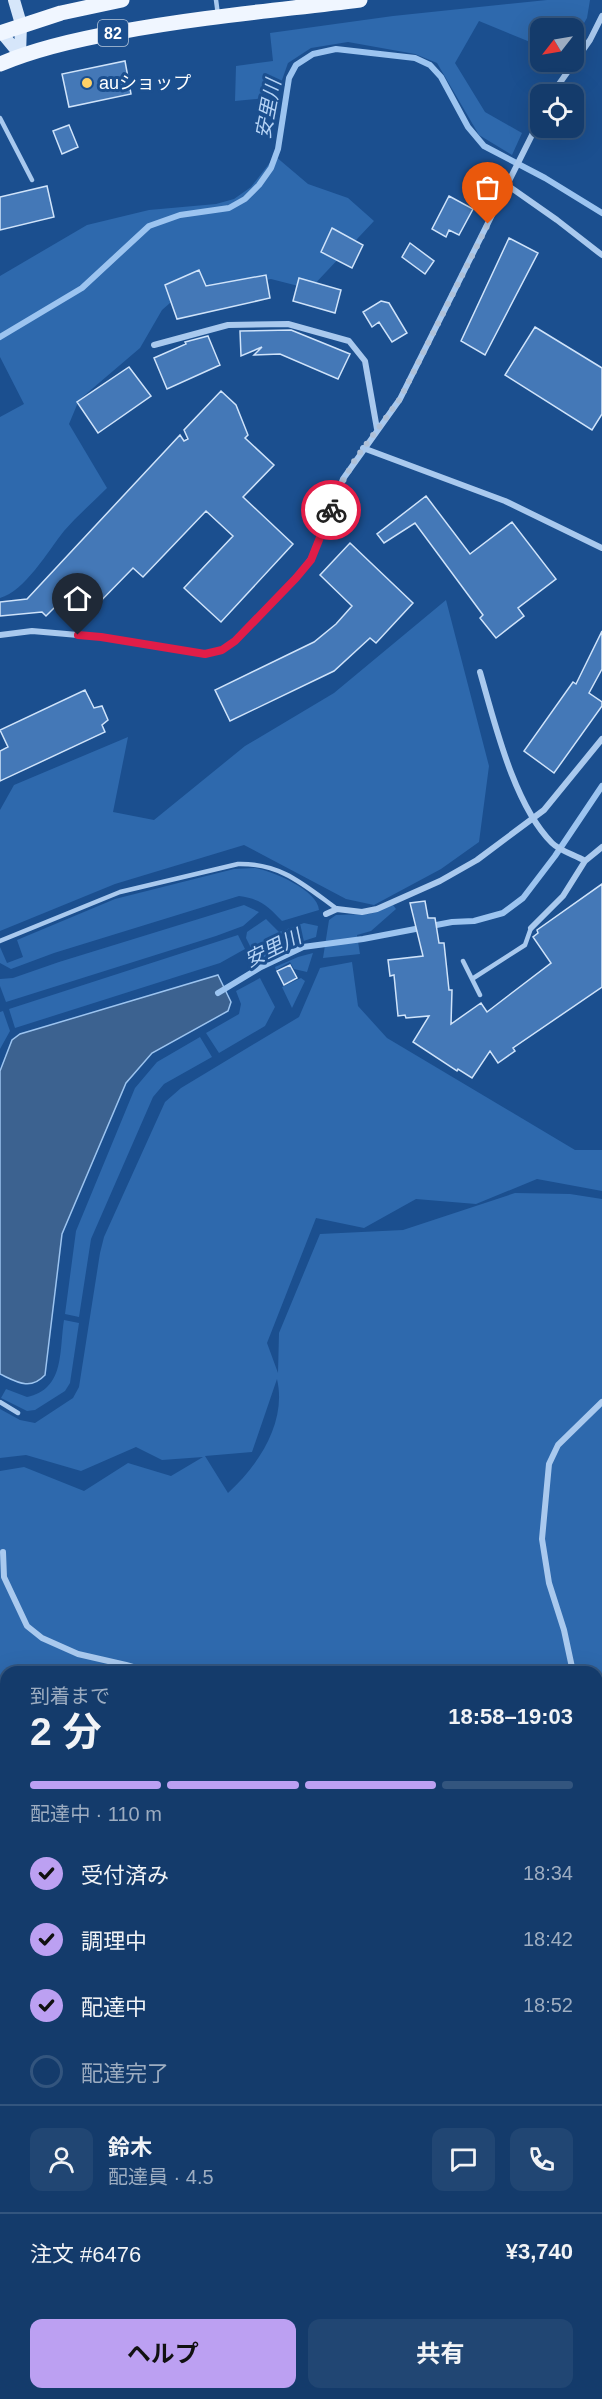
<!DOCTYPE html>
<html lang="ja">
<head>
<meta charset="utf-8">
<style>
	body { margin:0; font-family:Arial,"Noto Sans JP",sans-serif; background:#214673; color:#f1f3f6; height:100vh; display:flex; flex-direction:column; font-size:22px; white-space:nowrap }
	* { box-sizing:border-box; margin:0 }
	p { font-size:20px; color:#9dadc1 }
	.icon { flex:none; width:33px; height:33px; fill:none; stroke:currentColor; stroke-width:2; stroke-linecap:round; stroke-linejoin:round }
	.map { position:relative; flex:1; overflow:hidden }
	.drawer { position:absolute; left:0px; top:1666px; width:603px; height:734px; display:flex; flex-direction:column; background:#143b6b; border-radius:18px 18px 0 0; box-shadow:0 6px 24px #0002,0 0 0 2px #33557e }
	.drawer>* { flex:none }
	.needle { width:39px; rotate:239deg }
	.buttons { position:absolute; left:530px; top:18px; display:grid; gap:12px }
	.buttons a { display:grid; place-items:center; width:54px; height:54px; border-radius:12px; background:#143b6b; box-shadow:0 6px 24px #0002,0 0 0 2px #33557e; font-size:30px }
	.pin { position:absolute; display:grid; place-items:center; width:51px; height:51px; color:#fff; margin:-62px -26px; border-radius:50% 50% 50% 0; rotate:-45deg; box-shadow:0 0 6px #0007 }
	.pin .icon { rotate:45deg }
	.courier { position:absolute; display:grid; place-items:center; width:60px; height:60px; margin:-30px; border:4px solid #e11d48; border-radius:50%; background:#fff; color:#222; box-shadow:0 2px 8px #0007 }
	.overview em { font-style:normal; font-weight:700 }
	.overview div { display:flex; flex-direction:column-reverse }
	.overview { display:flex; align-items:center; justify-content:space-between; height:102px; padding:0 30px }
	h1 { font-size:39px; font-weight:700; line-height:45px }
	.bar { display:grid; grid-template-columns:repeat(4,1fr); gap:9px 6px; align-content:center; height:72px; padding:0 30px }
	.bar i { height:8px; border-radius:4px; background:#33557e }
	.bar .active { background:#bca0f2 }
	.bar p { grid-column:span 4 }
	.line { display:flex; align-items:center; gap:15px; padding:0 30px; border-top:2px solid #33557e }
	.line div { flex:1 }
	.round { display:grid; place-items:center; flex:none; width:63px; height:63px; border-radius:12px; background:#214673 }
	ol { padding:0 30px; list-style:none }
	li { display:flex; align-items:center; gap:18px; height:66px }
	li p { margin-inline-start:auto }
	li .icon { padding:6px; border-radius:50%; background:#bca0f2; color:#111; stroke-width:4 }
	li:last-child { color:#9dadc1 }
	li i { width:33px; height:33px; border:3px solid #33557e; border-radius:50% }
	.cta { display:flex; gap:12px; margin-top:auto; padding:12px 30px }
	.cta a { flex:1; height:69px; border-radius:12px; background:#bca0f2; color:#111; font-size:24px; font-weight:700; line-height:69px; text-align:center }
	.cta a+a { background:#214673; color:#f1f3f6 }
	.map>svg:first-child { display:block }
	.green { fill:#2e69ad; fill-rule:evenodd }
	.water { fill:#3c6290; stroke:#9cc4f0; stroke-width:1.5 }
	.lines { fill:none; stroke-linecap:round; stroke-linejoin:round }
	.stream { stroke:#9cc4f0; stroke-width:6 }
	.building { fill:#4478b7; stroke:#cfe3fa; stroke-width:1.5 }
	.service { stroke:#a9c9ee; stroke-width:4.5 }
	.minor { stroke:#a9c9ee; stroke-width:6 }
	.secondary { stroke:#d6e6fa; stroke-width:12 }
	.primary { stroke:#f0f6ff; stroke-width:15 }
	.done { stroke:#afc1d8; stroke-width:6; stroke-dasharray:0 10.8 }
	.route { stroke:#e11d48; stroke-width:8 }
	.poi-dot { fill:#ffd166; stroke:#1b4f8f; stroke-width:2 }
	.labels { text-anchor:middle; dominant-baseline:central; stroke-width:6; stroke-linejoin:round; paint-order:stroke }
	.shield { fill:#1b4f8f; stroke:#bbcadd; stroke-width:1.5 }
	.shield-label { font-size:16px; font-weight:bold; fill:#fff }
	.poi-label { font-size:18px; fill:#fff; stroke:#1b4f8f; text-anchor:start }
	.water-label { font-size:20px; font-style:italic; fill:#b5d3f5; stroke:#1b4f8f }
</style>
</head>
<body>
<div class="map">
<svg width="602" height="2399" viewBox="0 0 602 2399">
	<rect width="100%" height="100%" fill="#1b4f8f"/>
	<path class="green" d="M547,0H590L587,18L573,42V28H540V46L479,21L455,63L485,112L522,133L512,155L479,135L437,63L415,54L348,42L311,48L288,63L276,97L235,101L236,66L273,61L270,33L393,16Z
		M275,156L308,184L348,198L374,221L310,289L271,279L179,295L162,310L140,348L79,400L69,424L107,488C93,502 77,516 64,531C48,551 25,591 0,598V417L24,404L0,357V276L87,225L149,210L216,204L234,199L251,187Z
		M446,600L489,766L479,842L441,869L374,905L346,899L244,845L115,884L0,931V810L14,785L128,737L113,812L154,820L245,746L334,693Z
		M255,868C272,871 318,890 319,910L282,921C268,906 261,899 239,896L54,953L11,969L0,963V947L7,963L23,957L17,940L115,899L234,869Z
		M244,905L259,912L243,926L216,936L6,1002L0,986V979L13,978L59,962Z
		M393,905L396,909L371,931L357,935L360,954L323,958L329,920L336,915L369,914Z
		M266,919L279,932L304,923L318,926L316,937L291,945L264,958L261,952L254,954L246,938L247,932Z
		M238,935L245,949L220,963L15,1028L9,1009Z
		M313,953L307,972L294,969L290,962L276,970L275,967L298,957Z
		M352,962L358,1006L387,1038L575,1150H602V1191L537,1179L476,1204L416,1199L364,1228L316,1218L267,1343L278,1373L279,1333L320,1234L403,1230L515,1193L570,1194L602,1199V1752L597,1751V1672H6V1989L2,2012L6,2014V2118L0,2115V1471L24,1467L84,1491L128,1463L171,1476L203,1457L162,1460L136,1447L81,1471L26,1455L0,1458V1409L20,1420L35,1423L73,1398L79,1387L100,1253L104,1237L165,1102L181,1088L299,1017L320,968ZM277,1379C287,1422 259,1465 228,1493L205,1456L252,1452Z
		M260,978L275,1007L265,1026L219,1053L206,1033L239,1014L241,1004L236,991Z
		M301,978L305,981L292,1008L282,987Z
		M3,1011L10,1031L0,1049V1012Z
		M200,1037L212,1057L164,1084L153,1097L91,1239L79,1317L65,1314L76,1231L135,1088L157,1062Z
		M64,1320L79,1323L70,1383L65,1391L35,1410L27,1411L1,1398L6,1389L27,1397C65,1389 59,1352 64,1320Z
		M15,2394H117V2399H18Z"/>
	<path class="water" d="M218,975L231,1002L228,1011L152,1053L126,1083L62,1234L45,1375C30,1391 17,1382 0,1374V1071L12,1040L20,1034Z"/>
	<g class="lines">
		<path class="stream" d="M0,337L82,288L149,226L180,215L229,208L245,199L259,185L271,168L278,149L289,78L296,65L313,54L336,49L415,58L430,65L441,77L468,127L484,146L545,178L602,213
			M218,993L261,967L303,947L363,939L452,922L474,921L503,913L523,898L555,856L602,786"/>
	</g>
	<path class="building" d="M125,61L131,94L69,107L62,74Z
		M69,125L78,147L62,154L53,131Z
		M47,186L54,217L0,230V197Z
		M449,196L473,209L459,235L449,230L446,237L432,229Z
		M332,228L363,245L352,268L321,252Z
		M509,238L538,253L485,355L461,341Z
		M410,243L434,261L425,274L402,257Z
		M199,270L206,286L266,275L270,298L177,319L165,285Z
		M299,278L341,290L335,313L293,301Z
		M381,301L389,303L407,333L392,342L379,322L372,327L363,312Z
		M535,327L602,368V414L592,430L505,375Z
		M291,330L350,354L338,379L280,354L254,355L262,347L241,356L240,331Z
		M208,336L220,365L167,389L154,358L186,344L185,342Z
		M129,367L151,396L98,433L77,402Z
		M221,391L236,405L248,435L245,438L274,465L243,497L293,544L221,622L184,588L233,536L206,511L143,577L133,568L90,612L70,592L46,616L42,612L0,616V602L27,599L180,435L184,441L188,439L184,430Z
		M426,496L470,554L512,522L556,579L518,608L524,616L496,638L480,618L483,615L415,523L384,543L377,534Z
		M350,543L413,603L376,643L370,638L334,671L230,721L215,690L314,642L336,624L352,606L320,575Z
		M602,631V669L589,693L602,702V706L554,773L524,751L573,682L576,684Z
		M85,690L94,708L102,706L108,720L102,725L105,732L0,781V751L8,747L0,730Z
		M602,884V987L513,1048L515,1051L498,1063L490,1051L472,1078L458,1069L457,1071L413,1042L429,1016L406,1018L405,1015L398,1016L394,975L390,976L388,960L423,956L410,903L425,901L428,918H435L439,943H444L449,990H452L451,1024L481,1003L487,1012L551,963L533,937L538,933L537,930Z
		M290,965L297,978L284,985L277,971Z"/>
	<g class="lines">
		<path class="service" d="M216,0L218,15
			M0,118L32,180
			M0,941L120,892L238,864C281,863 304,885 337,909
			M463,961L472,979L525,945L531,928
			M472,979L480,995
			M0,1402L18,1413"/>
		<path class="minor" d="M552,94L590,40L602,16
			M507,185L557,220L602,255
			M154,345L228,325L288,324L349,341L365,361L377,429
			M363,448L505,501L602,548
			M0,635L32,631L101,637L205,654L222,650L235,641L296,578L311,559L343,479L400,399L540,119
			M480,672C495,724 514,805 552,843C560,851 575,855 585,861L602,847
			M326,914L337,909L362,912L377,909L440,881L477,860L544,810L602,739
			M531,928L563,896L585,861
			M3,1552L4,1577L27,1626L42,1638L78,1654L126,1665L150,1672
			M573,1672L564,1630L549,1583L542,1539L549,1464L558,1445L602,1402
			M597,1758L602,1759
			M597,2055H602
			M597,2151L602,2152
			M0,2299L6,2296
			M200,2394L202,2399
			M436,2394L437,2399
			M520,2399L521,2394"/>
		<path class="secondary" d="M14,0L21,24L20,55
			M0,31L20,55"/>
		<path class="primary" d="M0,33L61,13L122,0
			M0,64C38,48 79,39 119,32C199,17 280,10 360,0"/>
	</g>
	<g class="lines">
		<path class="done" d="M331,510L344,479L356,458L400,399L488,224"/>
		<path class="route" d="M78,635L101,637L205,654L222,650L235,641L296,578L311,560L331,510"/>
	</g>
	<circle class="poi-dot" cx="87" cy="83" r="6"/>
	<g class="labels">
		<rect class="shield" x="98" y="20" width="30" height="26" rx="4.5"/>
		<g class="shield-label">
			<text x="113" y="33">82</text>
		</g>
		<g class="poi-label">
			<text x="99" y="83">auショップ</text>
		</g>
		<g class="water-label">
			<text transform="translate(268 109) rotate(-79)">安里川</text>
			<text transform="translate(273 948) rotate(-26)">安里川</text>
		</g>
	</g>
</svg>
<div class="buttons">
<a><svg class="needle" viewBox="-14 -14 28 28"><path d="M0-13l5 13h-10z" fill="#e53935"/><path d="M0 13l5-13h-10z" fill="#9dadc1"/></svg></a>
<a><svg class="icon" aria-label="locate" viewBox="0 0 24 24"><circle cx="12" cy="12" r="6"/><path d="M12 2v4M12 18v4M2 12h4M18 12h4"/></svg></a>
</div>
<div class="pin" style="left:488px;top:224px;background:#ea580c"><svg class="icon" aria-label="bag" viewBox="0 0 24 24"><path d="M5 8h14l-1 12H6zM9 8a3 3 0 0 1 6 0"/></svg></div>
<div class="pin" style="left:78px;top:635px;background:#1f2937"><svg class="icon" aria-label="home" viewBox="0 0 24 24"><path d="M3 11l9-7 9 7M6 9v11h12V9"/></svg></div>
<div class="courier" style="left:331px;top:510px"><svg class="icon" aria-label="bike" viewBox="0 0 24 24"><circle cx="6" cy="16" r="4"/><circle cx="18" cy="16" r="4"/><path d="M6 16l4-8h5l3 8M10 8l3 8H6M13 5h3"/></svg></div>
<section class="drawer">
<div class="overview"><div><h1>2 分</h1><p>到着まで</p></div><em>18:58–19:03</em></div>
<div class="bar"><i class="active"></i><i class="active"></i><i class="active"></i><i></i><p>配達中 · 110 m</p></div>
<ol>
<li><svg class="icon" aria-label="check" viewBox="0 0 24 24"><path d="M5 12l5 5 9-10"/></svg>受付済み<p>18:34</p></li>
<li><svg class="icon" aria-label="check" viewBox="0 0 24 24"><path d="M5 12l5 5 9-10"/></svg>調理中<p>18:42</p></li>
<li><svg class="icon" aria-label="check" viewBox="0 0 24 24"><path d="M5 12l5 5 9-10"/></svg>配達中<p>18:52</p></li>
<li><i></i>配達完了</li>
</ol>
<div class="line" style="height:108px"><a class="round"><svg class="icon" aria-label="person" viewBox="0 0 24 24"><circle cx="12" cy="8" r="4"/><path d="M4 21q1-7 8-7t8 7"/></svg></a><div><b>鈴木</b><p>配達員 · 4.5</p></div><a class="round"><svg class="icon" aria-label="chat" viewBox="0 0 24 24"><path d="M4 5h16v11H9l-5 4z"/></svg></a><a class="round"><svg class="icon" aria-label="phone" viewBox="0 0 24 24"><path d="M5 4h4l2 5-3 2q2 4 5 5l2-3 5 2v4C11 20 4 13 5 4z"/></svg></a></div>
<div class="line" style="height:78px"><div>注文 #6476</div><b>¥3,740</b></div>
<div class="cta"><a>ヘルプ</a><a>共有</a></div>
</section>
</div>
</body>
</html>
